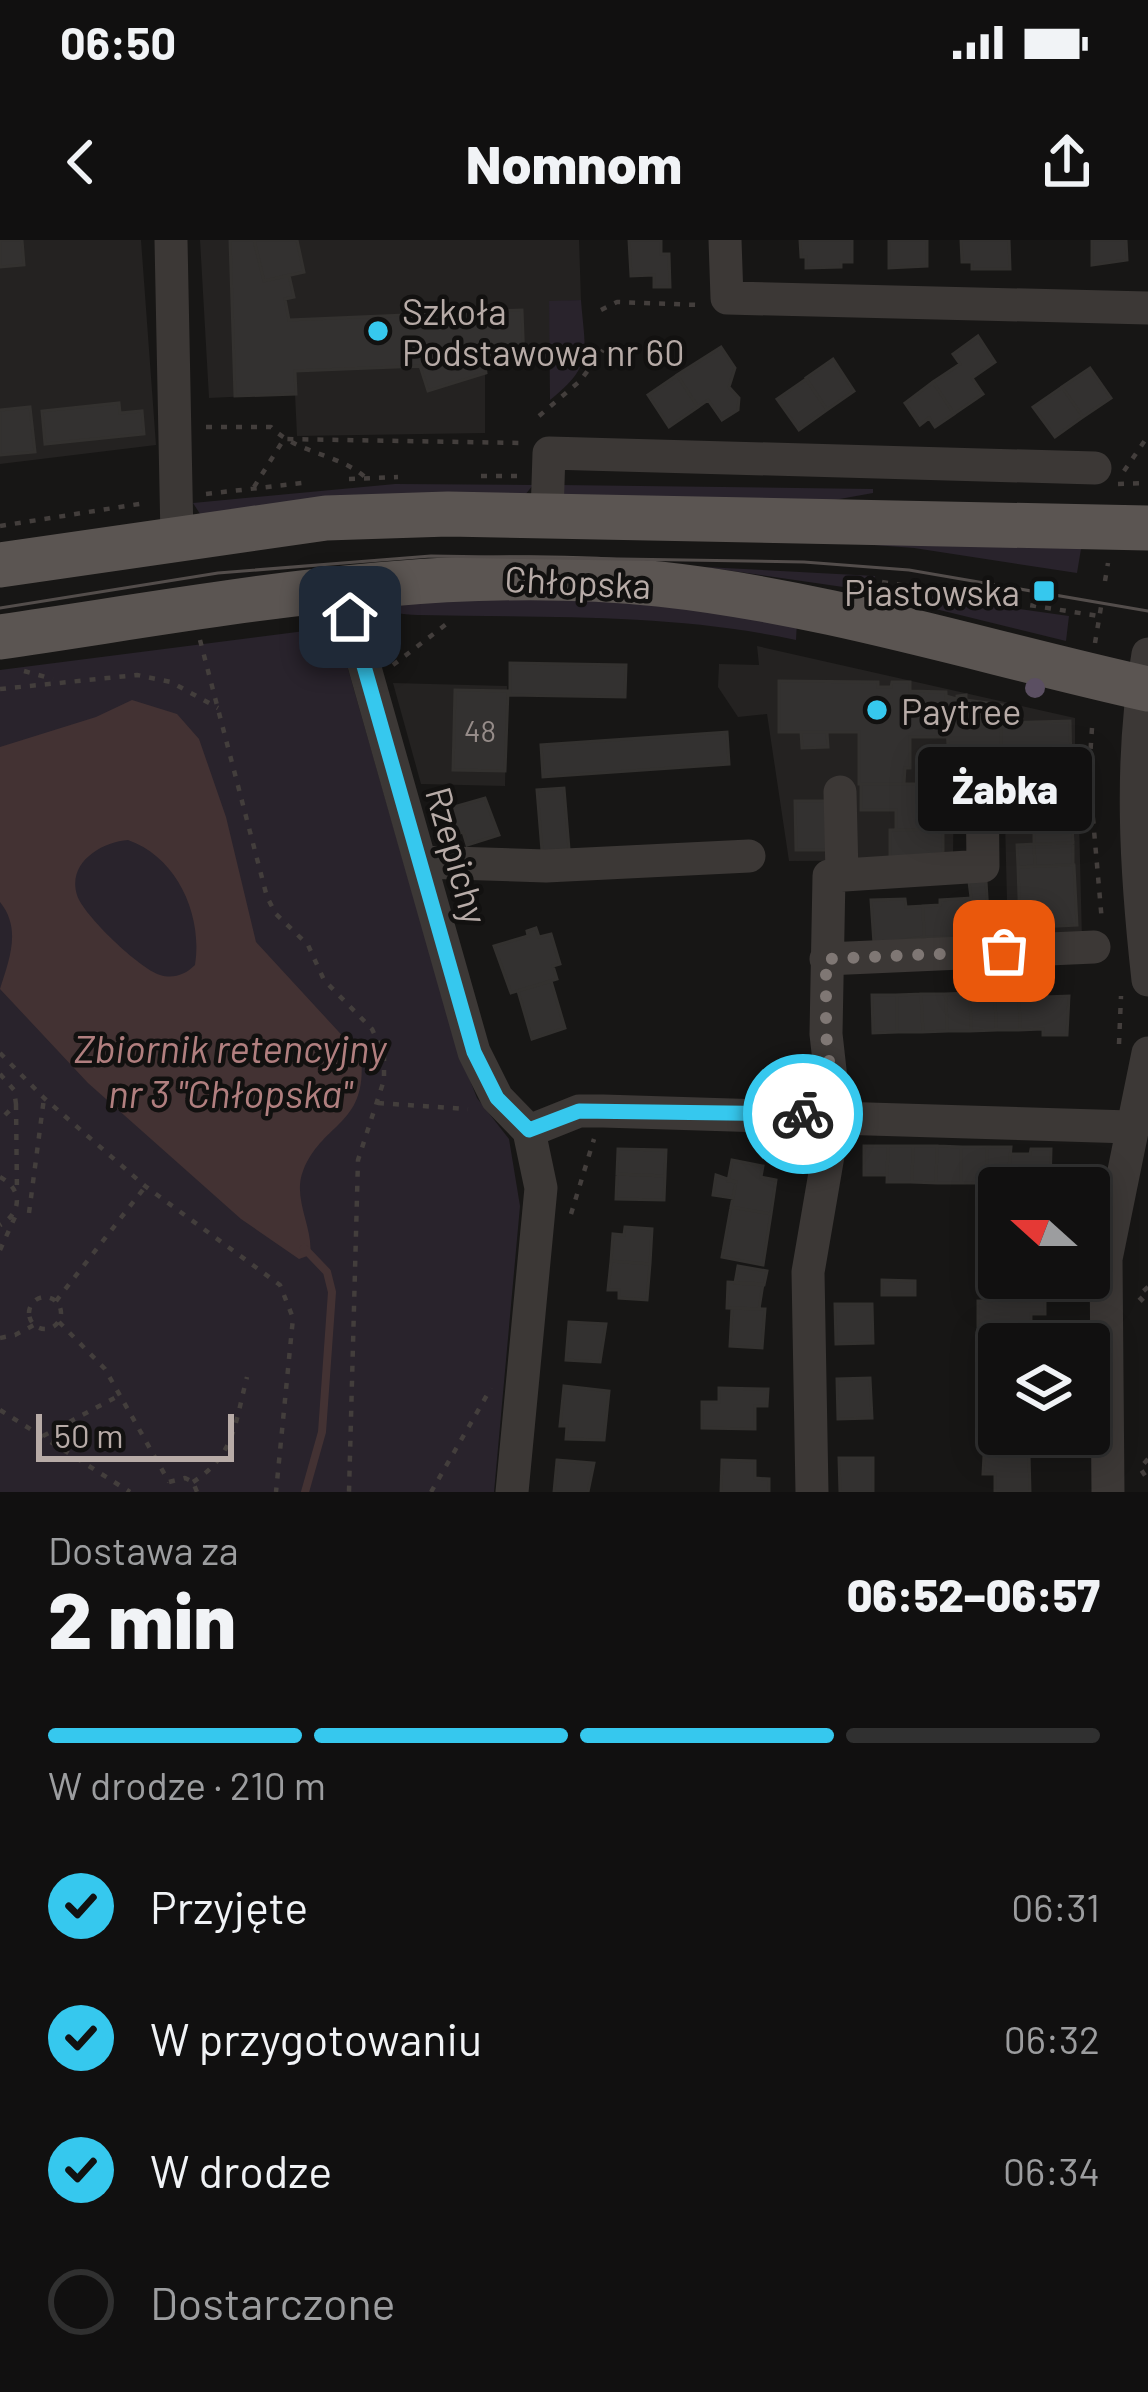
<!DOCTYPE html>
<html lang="pl">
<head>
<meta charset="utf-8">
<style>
	body { margin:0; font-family:Barlow,sans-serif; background:#1e1e1e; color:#f1f3f6; height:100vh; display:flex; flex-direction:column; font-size:45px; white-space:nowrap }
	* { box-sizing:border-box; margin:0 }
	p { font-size:39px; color:#9c9d9f }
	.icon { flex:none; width:66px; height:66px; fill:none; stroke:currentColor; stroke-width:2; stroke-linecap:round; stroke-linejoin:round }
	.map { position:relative; height:1252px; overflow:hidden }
	.sheet { display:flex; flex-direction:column; background:#111010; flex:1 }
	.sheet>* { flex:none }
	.needle { width:78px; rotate:291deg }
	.fabs { position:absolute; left:978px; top:927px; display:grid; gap:24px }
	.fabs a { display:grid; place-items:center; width:132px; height:132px; border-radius:12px; background:#111010; box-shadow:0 6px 30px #0003,0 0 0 3px #303030; font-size:60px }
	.scale { position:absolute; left:36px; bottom:30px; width:198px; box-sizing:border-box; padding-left:12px; border:6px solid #b7aba7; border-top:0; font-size:33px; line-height:42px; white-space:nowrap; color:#b7aba7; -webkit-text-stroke:9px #121110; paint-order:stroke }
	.pin { position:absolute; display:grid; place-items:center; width:102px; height:102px; color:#fff; margin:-51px; border-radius:24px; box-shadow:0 6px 18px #0006 }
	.courier { position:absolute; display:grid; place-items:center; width:120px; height:120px; margin:-60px; border:9px solid #36c8ee; border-radius:50%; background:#fff; color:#222; box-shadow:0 3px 15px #0007 }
	.bubble { position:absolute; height:84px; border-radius:12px; background:#111010; box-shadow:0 6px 30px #0003,0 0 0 3px #303030; font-size:39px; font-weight:800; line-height:84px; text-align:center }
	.overview em { font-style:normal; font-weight:800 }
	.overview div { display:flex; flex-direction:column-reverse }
	.overview { display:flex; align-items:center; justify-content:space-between; height:204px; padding:0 48px }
	h1 { font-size:78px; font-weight:800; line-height:90px }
	.bar { display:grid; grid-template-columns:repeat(4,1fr); gap:18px 12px; align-content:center; height:144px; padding:0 48px }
	.bar i { height:15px; border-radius:9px; background:#303030 }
	.bar .on { background:#36c8ee }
	.bar p { grid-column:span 4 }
	ol { padding:0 48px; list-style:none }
	li { display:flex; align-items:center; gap:36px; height:132px }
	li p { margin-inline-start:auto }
	li .icon { padding:12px; border-radius:50%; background:#36c8ee; color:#111; stroke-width:4 }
	li:last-child { color:#9c9d9f }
	li i { width:66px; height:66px; border:6px solid #303030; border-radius:50% }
	.status { display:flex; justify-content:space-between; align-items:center; height:84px; padding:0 60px; background:#111010; direction:ltr }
	.status svg { height:33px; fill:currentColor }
	header { display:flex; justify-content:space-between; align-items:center; height:156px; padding:0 48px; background:#111010; font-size:54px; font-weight:800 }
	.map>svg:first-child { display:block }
	.built { fill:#242221 }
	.green { fill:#29232c }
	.water { fill:#433233; fill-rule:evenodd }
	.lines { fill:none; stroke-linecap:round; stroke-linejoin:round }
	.stream { stroke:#433233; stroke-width:8 }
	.building { fill:#333130; stroke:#33312f; stroke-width:3 }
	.path { stroke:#433e3c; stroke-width:4.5; stroke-dasharray:6 9; stroke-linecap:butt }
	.minor { stroke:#3c3836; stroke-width:33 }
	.major { stroke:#5b5552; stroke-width:45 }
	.tram { stroke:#534d4b; stroke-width:3 }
	.tree { fill:#5b4f62 }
	.done { stroke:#7f7774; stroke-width:12; stroke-dasharray:0 21.6 }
	.route { stroke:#36c8ee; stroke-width:15 }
	.poi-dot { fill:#36c8ee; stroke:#121110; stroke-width:4.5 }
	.labels { text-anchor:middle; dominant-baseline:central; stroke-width:9; stroke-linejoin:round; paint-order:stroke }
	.number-label { font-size:30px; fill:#968c89 }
	.poi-label { font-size:36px; fill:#b7aba7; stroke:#121110; text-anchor:start }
	.street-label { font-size:36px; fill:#b7aba7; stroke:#121110 }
	.water-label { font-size:39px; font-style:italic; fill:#b17f7f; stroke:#121110 }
</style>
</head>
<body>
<div class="status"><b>06:50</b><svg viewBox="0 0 49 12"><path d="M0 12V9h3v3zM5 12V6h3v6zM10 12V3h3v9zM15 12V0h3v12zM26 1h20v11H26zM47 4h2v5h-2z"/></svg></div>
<header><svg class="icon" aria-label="back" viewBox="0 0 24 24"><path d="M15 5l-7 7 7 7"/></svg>Nomnom<svg class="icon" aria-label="share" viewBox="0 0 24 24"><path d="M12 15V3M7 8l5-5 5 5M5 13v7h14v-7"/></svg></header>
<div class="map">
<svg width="1148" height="1252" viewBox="0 0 1148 1252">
	<rect width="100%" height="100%" fill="#171615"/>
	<path class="built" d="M0,0H141L156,205L0,224Z
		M200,0H579L581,60L549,62L552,122L485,124V193L297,196L295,154L209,158Z
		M757,406L1075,478V527L954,530L953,620L789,621L767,474L738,477L718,447L719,424L759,425Z
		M393,443L507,446L505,546L421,544Z
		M1078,540L1082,699L1008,701L1004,541Z"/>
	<path class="green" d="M581,60C585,113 594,125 550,160L549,61Z
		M395,244L533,245L525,255L202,277L193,263Z
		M560,245L873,249V253L823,262L564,256Z
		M795,299L1082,303L1077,333L914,308Z
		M705,327L875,336L874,348L1069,376L1066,401L850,348Z
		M557,355L797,381L796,400C671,373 546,378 418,375C400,375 382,370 363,371L365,366Z
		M336,387L456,805L477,858L509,899L520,966L494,1252H0V430Z"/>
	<path class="water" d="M132,460L177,474L199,499L226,577L256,702L361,816C368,886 323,881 303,931C292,959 314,988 310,1015L299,1019L241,979L88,843L0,749C9,720 22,689 0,662V507L96,477ZM128,600C177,617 203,675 195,725C185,735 173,739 160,735C140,729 83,675 77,655C67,623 101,602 128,600Z"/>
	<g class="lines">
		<path class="stream" d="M304,1008L327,1032L332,1052L322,1192L305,1252"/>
	</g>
	<path class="building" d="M0,0H22L24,25L0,27Z
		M230,0H254L264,41L289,35L294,57L285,59L289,80L522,70L524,122L295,131L296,154L235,156Z
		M254,0H297L304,32L264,41Z
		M629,0H661V14H669L670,47H654V35L631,36Z
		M800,0H852V22H841V27L806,28V17H801Z
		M889,0H927V26L889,28Z
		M961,0H1009L1010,29H972V22H962Z
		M1092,0H1126L1127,20L1092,25Z
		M978,96L995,122L972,138L983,154L954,174L933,142L960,124L953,114Z
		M721,107L735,128L729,147L739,158L738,170L722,180L708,160L698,167L677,135Z
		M833,119L854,151L827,170L806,138Z
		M485,124L486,133L428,151L420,126Z
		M1090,128L1111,158L1083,177L1062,147Z
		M677,135L698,167L669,187L648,155Z
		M806,139L827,170L799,190L777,159Z
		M933,142L954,174L935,187L929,178L920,185L905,163Z
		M1062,147L1083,177L1055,197L1033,167Z
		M119,163L120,173L142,171L144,194L45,204L42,171Z
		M30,167L35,212L0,215V170Z
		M510,423L626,425L625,457L510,455Z
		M779,441L878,442V447H891L892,442H910V451L946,452L948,497H910V528H905L904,544H859V492H779Z
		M455,450L508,451L505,531L453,530Z
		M966,455V460L1003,465L1006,483L947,485L946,456L957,459V456Z
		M1070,481L1071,524L1002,526L1001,483Z
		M1001,483L1002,526H955V506H948L947,485Z
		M727,492L729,524L543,537L541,505Z
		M801,492H827L828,507L802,508Z
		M861,544H942L943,589L896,590V570H861Z
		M1072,544V558L1019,560V546Z
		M564,548L569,609L542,611L537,550Z
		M485,558L499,595L467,605L463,592L457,594L450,568Z
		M1072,558V572L1016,574V560Z
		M795,561H829V610H796Z
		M1072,572V584L1017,587L1016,574Z
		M1072,584L1073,603L1034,604V586Z
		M943,589V620H890V590Z
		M1073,603V625L1035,626L1034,604Z
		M1034,604L1035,626L1018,627L1017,605Z
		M1074,625L1077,685L1020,688L1018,627Z
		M986,641L988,673H973L969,642Z
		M971,658L973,697H924L923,666L940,665V660Z
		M905,659L906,667L923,666L924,697L874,704L871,660Z
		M536,688L539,697L551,694L560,724L553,726L557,739L511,753L494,706L528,696L527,691Z
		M551,741L565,788L532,799L518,751Z
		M1044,751V757L1069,756L1067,795H1043V789L1020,790L1019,752Z
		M995,752H1019L1020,790H996Z
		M995,752L996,790L971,791L970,753Z
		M970,753L971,791H947L946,754Z
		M921,754H946L947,791L923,792Z
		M921,754L923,792H897V755Z
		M872,755H897V792L873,793Z
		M864,906H888L887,935H864Z
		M888,906H913L912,942H887Z
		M913,906H937L936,943L912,942Z
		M937,906L961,907V943H936Z
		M961,907H987L986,943H961Z
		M987,907H1011L1008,943H986Z
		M618,909L666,910L665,936L617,934Z
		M1031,909H1051L1050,948H1008L1010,914H1030Z
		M732,920L763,926L761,937L776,940L771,974L731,967L736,942L728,941Z
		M617,934L665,936L664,960L616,959Z
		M716,935L736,942L733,958L713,955Z
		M731,967L771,974L763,1025L722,1017Z
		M625,987L652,989L650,1024L611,1021L613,994L624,995Z
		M611,1021L650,1024L647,1060L619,1058V1050H608Z
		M738,1026L767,1031L764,1045L735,1043Z
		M882,1040L915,1041V1055H882Z
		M728,1042L763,1044L759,1069L727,1068Z
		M991,1047L1019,1048V1061L1045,1060V1074H1031V1099L978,1100V1061H991Z
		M835,1064H872L873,1103L836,1104Z
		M732,1068L765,1069L762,1108L730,1106Z
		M569,1082L606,1084L600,1122L566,1120Z
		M995,1121H999V1183H983L981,1131H995Z
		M870,1138L872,1178L838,1179L837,1139Z
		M564,1146L609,1151L604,1200L566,1199L567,1186H560Z
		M719,1148L768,1149L767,1166H755V1189L702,1188V1162H719Z
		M1029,1214L1030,1252H995V1234H983L984,1215Z
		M839,1218H873V1252H840Z
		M557,1220L594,1223L588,1252H554Z
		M722,1220L755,1221V1238L769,1239V1252H721Z"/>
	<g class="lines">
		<path class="path" d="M601,70L617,62L699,65
			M539,176L580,141L603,110
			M206,187H271C298,214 337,213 365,237
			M1124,231L1148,196
			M481,236H518
			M349,239L398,237
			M1118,244L1148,243
			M254,247L284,199L522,203
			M206,254L302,243
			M0,286L145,263
			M1105,341L1108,323
			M882,342L1099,376
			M200,400L267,657L276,674L308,705L324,740L372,789L384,815V840L358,920L349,1252
			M1095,403L1101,367
			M393,425L449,382
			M24,431L53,439
			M0,449L137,435L171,442L218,468
			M1092,488L1089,533L1102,682
			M1012,534L1089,533
			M1119,804L1121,756
			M0,813L44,858L145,946L280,1045L293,1078L276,1252
			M0,834L14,850L16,864L0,880
			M378,863L468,869
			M16,864L17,954
			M0,937C23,949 22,973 0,985
			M29,973L44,858
			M571,974L594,899
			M0,1010L15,977
			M1148,1047L1138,1056L1148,1066
			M29 1073a16 16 0 1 1 32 0a16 16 0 1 1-32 0Z
			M56,1061L145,947
			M59,1082L105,1129L169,1242
			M0,1098L15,1095L34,1085
			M0,1170L130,1252
			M43,1196L120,1155
			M1148,1219L1140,1228L1148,1240
			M169,1242L185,1238L193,1242L197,1252
			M193,1242C235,1215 235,1183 247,1137
			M431,1252L491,1148"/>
		<path class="minor" d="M171,0L177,298
			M725,0L727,58L1148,68
			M547,275L549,213L1095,228
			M342,347L474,812L497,858L529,891L541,948L512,1252
			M1148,414C1129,523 1136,632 1148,740
			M840,552L842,634
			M420,622L546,626L749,616
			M826,719L1094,707
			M529,891L579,871H603L1130,887
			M812,1252L808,1032L835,875L826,794L829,636L983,626L982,535
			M1108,1252L1106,1019L1148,813"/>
		<path class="major" d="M0,325L326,278L448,274L1148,288
			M0,397C220,365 436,321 659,344C826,362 986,413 1148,449"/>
		<path class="tram" d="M0,368L218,333L431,316L804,322L909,330L1148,371"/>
	</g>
	<circle class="tree" cx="1035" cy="448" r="10"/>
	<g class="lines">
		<path class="done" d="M803,874L835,875L826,794V719L1004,711"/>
		<path class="route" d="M350,377L474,812L497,858L529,890L579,871L803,874"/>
	</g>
	<g class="poi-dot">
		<circle cx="378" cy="91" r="12"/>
		<rect x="1032" y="339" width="24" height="24" rx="6"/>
		<circle cx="877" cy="470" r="12"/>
	</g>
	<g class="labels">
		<g class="number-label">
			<text x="480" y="490">48</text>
		</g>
		<g class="poi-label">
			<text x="402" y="70">Szkoła<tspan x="402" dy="41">Podstawowa nr 60</tspan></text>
			<text x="1020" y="351" text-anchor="end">Piastowska</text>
			<text x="901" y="470">Paytree</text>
		</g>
		<g class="street-label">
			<text transform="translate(578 341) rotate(3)">Chłopska</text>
			<text transform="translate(458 615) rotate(74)">Rzepichy</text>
		</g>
		<g class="water-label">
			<text x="230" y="807">Zbiornik retencyjny<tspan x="230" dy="45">nr 3 "Chłopska"</tspan></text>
		</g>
	</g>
</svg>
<div class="fabs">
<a><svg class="needle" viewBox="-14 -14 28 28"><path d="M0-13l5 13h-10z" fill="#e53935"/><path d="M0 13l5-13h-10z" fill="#9c9d9f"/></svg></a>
<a><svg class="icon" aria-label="layers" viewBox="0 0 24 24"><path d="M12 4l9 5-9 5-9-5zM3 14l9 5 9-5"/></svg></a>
</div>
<div class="scale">50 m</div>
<div class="pin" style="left:1004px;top:711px;background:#ea580c"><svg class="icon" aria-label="bag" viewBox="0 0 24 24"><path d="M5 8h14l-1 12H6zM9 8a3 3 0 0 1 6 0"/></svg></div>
<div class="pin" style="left:350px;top:377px;background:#1f2937"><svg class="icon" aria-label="home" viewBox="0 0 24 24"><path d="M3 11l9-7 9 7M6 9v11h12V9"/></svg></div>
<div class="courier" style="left:803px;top:874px"><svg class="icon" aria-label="bike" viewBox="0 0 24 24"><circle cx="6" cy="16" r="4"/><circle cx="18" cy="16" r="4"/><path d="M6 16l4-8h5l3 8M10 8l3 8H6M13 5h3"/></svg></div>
<div class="bubble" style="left:918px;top:507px;width:174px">Żabka</div>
</div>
<section class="sheet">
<div class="overview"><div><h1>2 min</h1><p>Dostawa za</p></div><em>06:52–06:57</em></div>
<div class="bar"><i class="on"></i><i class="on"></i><i class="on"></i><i></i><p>W drodze · 210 m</p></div>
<ol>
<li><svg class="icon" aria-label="check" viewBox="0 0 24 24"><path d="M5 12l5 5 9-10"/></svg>Przyjęte<p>06:31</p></li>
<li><svg class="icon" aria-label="check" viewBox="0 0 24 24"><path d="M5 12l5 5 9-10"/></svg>W przygotowaniu<p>06:32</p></li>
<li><svg class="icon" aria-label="check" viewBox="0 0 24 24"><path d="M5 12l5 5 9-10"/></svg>W drodze<p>06:34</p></li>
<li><i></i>Dostarczone</li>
</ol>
</section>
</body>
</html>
